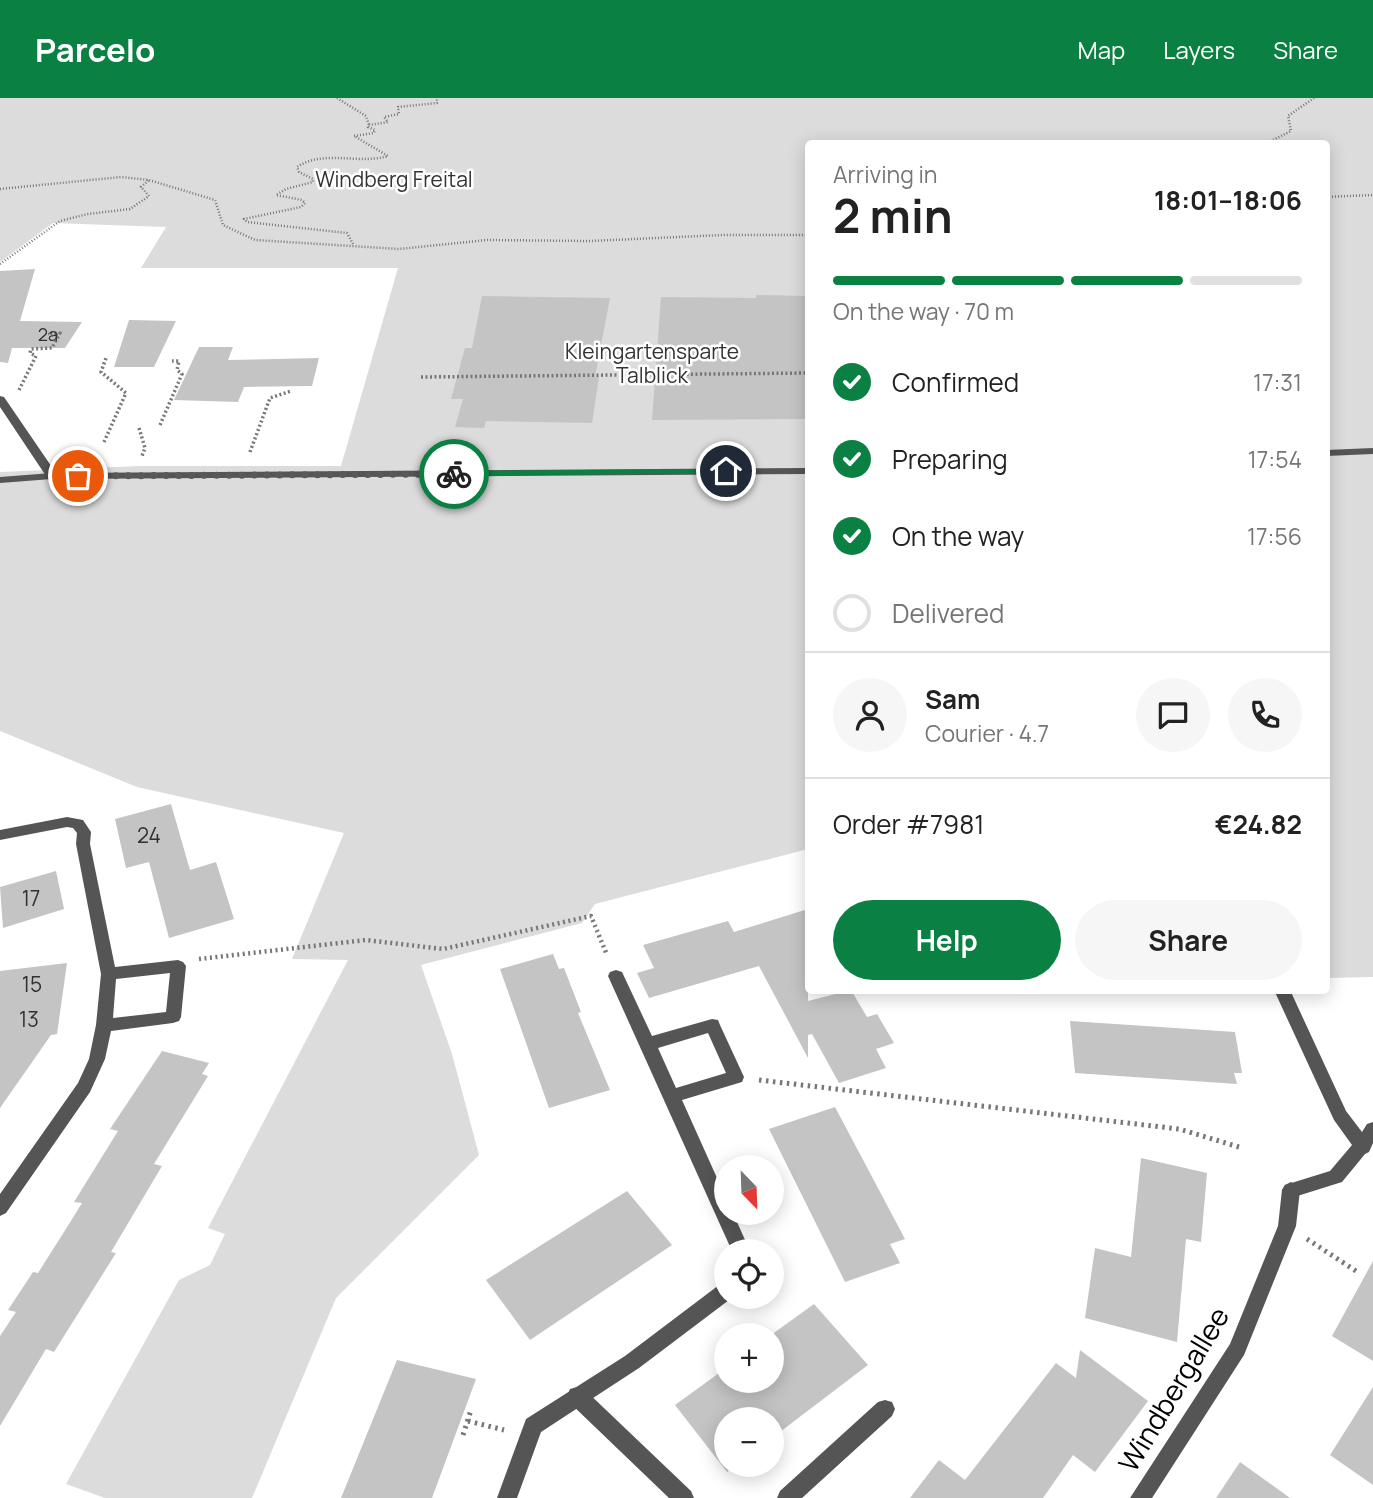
<!DOCTYPE html>
<html lang="en">
<head>
<meta charset="utf-8">
<style>
	body { margin:0; font-family:Manrope,sans-serif; background:#f6f6f6; color:#222; height:100vh; display:flex; flex-direction:column; font-size:26px; white-space:nowrap }
	* { box-sizing:border-box; margin:0 }
	p { font-size:23px; color:#767676 }
	.icon { flex:none; width:38px; height:38px; fill:none; stroke:currentColor; stroke-width:2; stroke-linecap:round; stroke-linejoin:round }
	.map { position:relative; flex:1; overflow:hidden }
	.drawer { position:absolute; left:805px; top:42px; width:525px; height:854px; display:flex; flex-direction:column; background:#fff; border-radius:7px; box-shadow:0 4px 18px #0003 }
	.drawer>* { flex:none }
	.needle { width:46px; rotate:157deg }
	.controls { position:absolute; left:714px; top:1057px; display:grid; gap:14px }
	.controls a { display:grid; place-items:center; width:70px; height:70px; border-radius:50%; background:#fff; box-shadow:0 4px 18px #0003; font-size:35px }
	.pin { position:absolute; display:grid; place-items:center; width:60px; height:60px; color:#fff; margin:-30px; border:4px solid #fff; border-radius:50%; box-shadow:0 2px 7px #0007 }
	.courier { position:absolute; display:grid; place-items:center; width:70px; height:70px; margin:-35px; border:5px solid #0b8043; border-radius:50%; background:#fff; color:#222; box-shadow:0 2px 9px #0007 }
	.summary em { font-style:normal; font-weight:700 }
	.summary div { display:flex; flex-direction:column-reverse }
	.summary { display:flex; align-items:center; justify-content:space-between; height:119px; padding:0 28px }
	h1 { font-size:46px; font-weight:700; line-height:52px }
	.bar { display:grid; grid-template-columns:repeat(4,1fr); gap:10px 7px; align-content:center; height:84px; padding:0 28px }
	.bar i { height:9px; border-radius:5px; background:#e0e0e0 }
	.bar .active { background:#0b8043 }
	.bar p { grid-column:span 4 }
	.line { display:flex; align-items:center; gap:18px; padding:0 28px; border-top:2px solid #e0e0e0 }
	.line div { flex:1 }
	.round { display:grid; place-items:center; flex:none; width:74px; height:74px; border-radius:37px; background:#f6f6f6 }
	ol { padding:0 28px; list-style:none }
	li { display:flex; align-items:center; gap:21px; height:77px }
	li p { margin-inline-start:auto }
	li .icon { padding:7px; border-radius:50%; background:#0b8043; color:#fff; stroke-width:4 }
	li:last-child { color:#767676 }
	li i { width:38px; height:38px; border:4px solid #e0e0e0; border-radius:50% }
	.primary-button { display:flex; gap:14px; margin-top:auto; padding:14px 28px }
	.primary-button a { flex:1; height:80px; border-radius:42px; background:#0b8043; color:#fff; font-size:28px; font-weight:700; line-height:80px; text-align:center }
	.primary-button a+a { background:#f6f6f6; color:#222 }
	header { display:flex; align-items:center; gap:42px; box-sizing:border-box; height:98px; padding:0 35px; background:#0b8043; color:#fff }
	header strong { font-size:33px }
	nav { display:flex; gap:38px; margin-inline-start:auto; font-size:24px }
	.map>svg:first-child { display:block }
	.green { fill:#dcdcdc }
	.building { fill:#c4c4c4 }
	.lines { fill:none; stroke-linecap:round; stroke-linejoin:round }
	.path-far3 { stroke:#777; stroke-width:2.5; stroke-dasharray:1 2; stroke-linecap:butt }
	.path-far2 { stroke:#777; stroke-width:3.5; stroke-dasharray:2 2.5; stroke-linecap:butt }
	.path-far1 { stroke:#777; stroke-width:4.5; stroke-dasharray:2 3.5; stroke-linecap:butt }
	.path { stroke:#777; stroke-width:5; stroke-dasharray:2.5 4.5; stroke-linecap:butt }
	.lane { fill:#555; fill-rule:evenodd }
	.street { fill:#555; fill-rule:evenodd }
	.route { fill:#0b8043 }
	.done { stroke:#595959; stroke-width:7; stroke-dasharray:0 12.6 }
	.labels { text-anchor:middle; dominant-baseline:central; stroke-width:5; stroke-linejoin:round; paint-order:stroke }
	.far-number-label { font-size:18px; fill:#313131 }
	.far-park-label { font-size:21px; fill:#333; stroke:#fff }
	.number-label { font-size:21px; fill:#313131 }
	.near-street-label { font-size:28px; fill:#000; stroke:#fff }
</style>
</head>
<body>
<header>
<strong>Parcelo</strong>
<nav><a>Map</a><a>Layers</a><a>Share</a></nav>
</header>
<div class="map">
<svg width="1373" height="1400" viewBox="0 0 1373 1400">
	<rect width="100%" height="100%" fill="#fff"/>
	<path class="green" d="M0,0H1373V879L1327,880L1326,46H808V751L595,806L582,825L421,867L452,956L479,1057L336,1200L252,1400H105L66,1386L179,1182L210,1167L225,1136L208,1130L348,862L292,861L344,735L137,689L0,633V374L140,368H341L398,170H141L166,129L53,125L0,164Z"/>
	<path class="building" d="M35,171L20,223L82,224L65,250H12L8,265L0,264V173Z
		M756,197L808,198V321L652,322L661,199L756,200Z
		M482,198L610,200L595,279H599L592,325L486,323L484,330L455,329L463,301H451L465,250H472Z
		M129,222L176,223L154,269H114Z
		M199,249H233L228,262L319,260L312,288L244,289L238,304L174,302Z
		M171,706L190,772L216,764L234,821L169,840L149,764L126,770L115,721Z
		M56,773L64,811L3,830L0,789Z
		M808,811V903L851,892L867,919L877,916L894,945L876,951L886,970L839,985L812,936L808,937V960L759,868L649,900L637,875L654,870L643,847L728,823L734,834Z
		M553,856L559,871L564,870L581,914L578,915L610,992L549,1010L500,871Z
		M67,865L57,936L51,937L0,1010V873Z
		M1070,923L1235,934L1242,975H1234L1237,986L1075,975Z
		M162,953L209,965L202,976L208,978L154,1066L162,1068L111,1154L116,1155L54,1254L46,1251L0,1328V1238L16,1214L8,1212L33,1174L38,1175L69,1126L82,1105L74,1104L118,1033L110,1031Z
		M835,1009L905,1141L890,1146L900,1165L845,1184L769,1031Z
		M1141,1060L1207,1075L1201,1144L1186,1141L1177,1244L1085,1220L1095,1150L1131,1159Z
		M627,1093L672,1147L530,1242L486,1182Z
		M1373,1163V1263L1332,1238Z
		M814,1206L868,1267L772,1340V1321H726V1367H736L727,1374L675,1307L726,1270V1283H772L771,1237Z
		M1080,1252L1148,1303L1095,1374L1073,1357L1043,1400H910L939,1362L965,1382L1056,1265L1076,1280Z
		M397,1262L476,1281L432,1400H341Z
		M1373,1289V1387L1330,1357Z
		M1240,1364L1290,1400H1216Z"/>
	<g class="lines">
		<path class="path-far3" d="M337,0L366,18L369,27
			M1265,46L1291,33L1288,18L1314,0
			M0,91L121,79L149,82L215,102L223,127L255,142L399,151L487,142L590,143L723,137H808
			M1326,99L1373,97
			M353,146L347,135L247,124L244,121L301,109L305,105L302,102L276,97L286,91L313,84V81L299,74L297,69C324,51 358,67 388,58L354,38L374,35L375,32L368,29L369,27L388,24L384,19L399,16L398,9L437,5V0
			M0,166L60,123L88,116L130,111L149,98L141,89L149,82
			M48,236L59,237"/>
		<path class="path-far2" d="M421,279L808,275
			M19,292L36,258L30,255L31,251L52,250L60,235L48,236
			M160,327L182,276L177,272L179,263H172
			M139,330L145,350L142,358
			M104,344L126,295L101,274L106,260
			M250,354L270,300L291,293"/>
		<path class="path-far1" d="M199,861L366,842L443,851L591,818L607,857"/>
		<path class="path" d="M759,982L1179,1031L1239,1049
			M1307,1141L1356,1173
			M468,1323L504,1332
			M463,1337L471,1312"/>
		<path class="lane" d="M0,298L4,299L58,378L56,380H48L46,378L0,309Z
			M1274,892H1290L1346,1013L1362,1034L1367,1026L1373,1024V1045L1369,1054L1365,1056L1342,1084L1291,1100L1285,1097L1282,1092L1285,1087L1330,1073L1352,1047L1334,1022Z
			M577,1289L584,1291L691,1393L694,1400H669L570,1305L567,1298L570,1291Z
			M885,1302L892,1304L895,1311L892,1318L802,1400H777L780,1393L878,1304Z"/>
		<path class="street" d="M1373,350V356L1326,358V352Z
			M808,370V376L52,381L0,385V379L52,375Z
			M67,719L83,722L91,734L90,746L115,869L178,862L183,864L186,868L181,919L179,923L173,925L111,933L105,961L90,994L6,1115L0,1118V1096L78,985L89,961L96,927L101,876L76,746L77,735L73,730L67,729L0,742V732ZM170,875L166,914L113,920L116,881Z
			M616,872L622,874L652,938L712,921L718,922L720,927L744,979L742,984L682,1002L726,1100V1115H733L750,1153H732L608,878L610,874ZM708,935L726,975L676,990L658,950Z
			M1291,1084L1297,1087L1300,1092L1296,1128L1244,1257L1152,1400H1130L1230,1246L1278,1128L1282,1092L1285,1087Z
			M726,1185V1199H733L639,1270L541,1334L517,1400H497L526,1321L625,1258L719,1187Z"/>
	</g>
	<path class="route" d="M726,371H729V375L454,378L449,376L454,373Z"/>
	<g class="lines">
		<path class="done" d="M78,378L454,376"/>
	</g>
	<g class="labels">
		<g class="far-number-label">
			<text x="48" y="236">2a</text>
		</g>
		<g class="far-park-label">
			<text x="394" y="81">Windberg Freital</text>
			<text x="652" y="253">Kleingartensparte<tspan x="652" dy="24">Talblick</tspan></text>
		</g>
		<g class="number-label">
			<text x="149" y="737">24</text>
			<text x="31" y="800">17</text>
			<text x="32" y="886">15</text>
			<text x="29" y="921">13</text>
		</g>
		<g class="near-street-label">
			<text transform="translate(1173 1291) rotate(-59)">Windbergallee</text>
		</g>
	</g>
</svg>
<div class="controls">
<a><svg class="needle" viewBox="-14 -14 28 28"><path d="M0-13l5 13h-10z" fill="#e53935"/><path d="M0 13l5-13h-10z" fill="#767676"/></svg></a>
<a><svg class="icon" aria-label="locate" viewBox="0 0 24 24"><circle cx="12" cy="12" r="6"/><path d="M12 2v4M12 18v4M2 12h4M18 12h4"/></svg></a>
<a>+</a>
<a>−</a>
</div>
<div class="pin" style="left:78px;top:378px;background:#ea580c"><svg class="icon" aria-label="bag" viewBox="0 0 24 24"><path d="M5 8h14l-1 12H6zM9 8a3 3 0 0 1 6 0"/></svg></div>
<div class="pin" style="left:726px;top:373px;background:#1f2937"><svg class="icon" aria-label="home" viewBox="0 0 24 24"><path d="M3 11l9-7 9 7M6 9v11h12V9"/></svg></div>
<div class="courier" style="left:454px;top:376px"><svg class="icon" aria-label="bike" viewBox="0 0 24 24"><circle cx="6" cy="16" r="4"/><circle cx="18" cy="16" r="4"/><path d="M6 16l4-8h5l3 8M10 8l3 8H6M13 5h3"/></svg></div>
<section class="drawer">
<div class="summary"><div><h1>2 min</h1><p>Arriving in</p></div><em>18:01–18:06</em></div>
<div class="bar"><i class="active"></i><i class="active"></i><i class="active"></i><i></i><p>On the way · 70 m</p></div>
<ol>
<li><svg class="icon" aria-label="check" viewBox="0 0 24 24"><path d="M5 12l5 5 9-10"/></svg>Confirmed<p>17:31</p></li>
<li><svg class="icon" aria-label="check" viewBox="0 0 24 24"><path d="M5 12l5 5 9-10"/></svg>Preparing<p>17:54</p></li>
<li><svg class="icon" aria-label="check" viewBox="0 0 24 24"><path d="M5 12l5 5 9-10"/></svg>On the way<p>17:56</p></li>
<li><i></i>Delivered</li>
</ol>
<div class="line" style="height:126px"><a class="round"><svg class="icon" aria-label="person" viewBox="0 0 24 24"><circle cx="12" cy="8" r="4"/><path d="M4 21q1-7 8-7t8 7"/></svg></a><div><b>Sam</b><p>Courier · 4.7</p></div><a class="round"><svg class="icon" aria-label="chat" viewBox="0 0 24 24"><path d="M4 5h16v11H9l-5 4z"/></svg></a><a class="round"><svg class="icon" aria-label="phone" viewBox="0 0 24 24"><path d="M5 4h4l2 5-3 2q2 4 5 5l2-3 5 2v4C11 20 4 13 5 4z"/></svg></a></div>
<div class="line" style="height:91px"><div>Order #7981</div><b>€24.82</b></div>
<div class="primary-button"><a>Help</a><a>Share</a></div>
</section>
</div>
</body>
</html>
